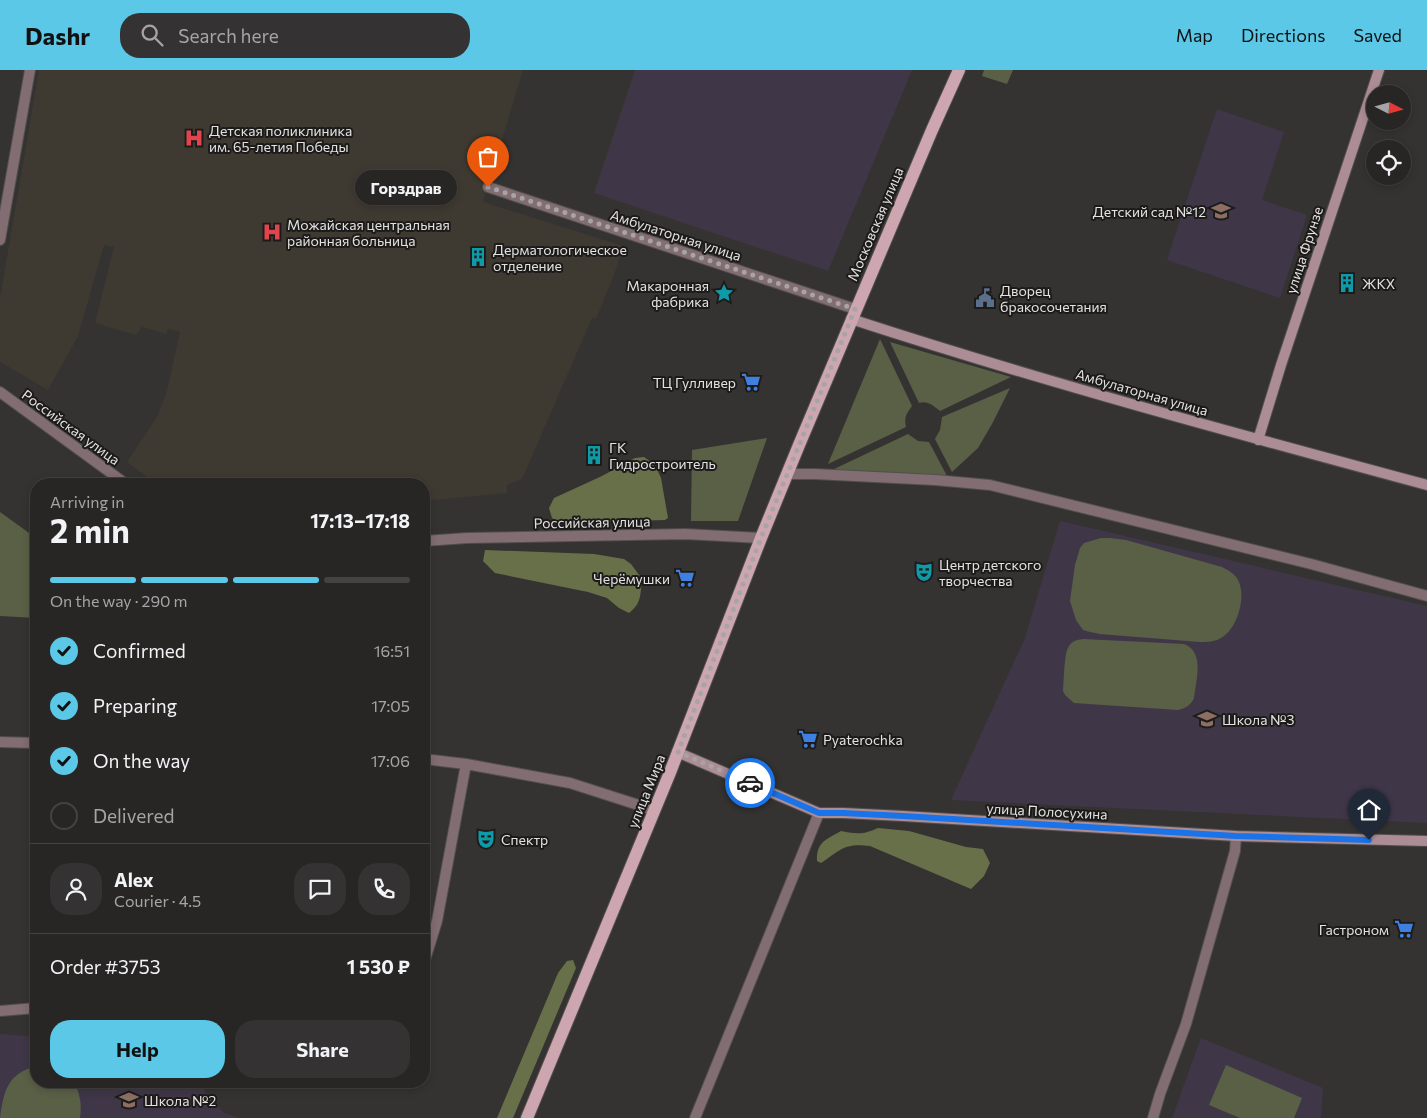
<!DOCTYPE html>
<html lang="en">
<head>
<meta charset="utf-8">
<style>
	body { margin:0; font-family:Commissioner,sans-serif; background:#343232; color:#f1f3f6; height:100vh; display:flex; flex-direction:column; font-size:19px; white-space:nowrap }
	* { box-sizing:border-box; margin:0 }
	p { font-size:16px; color:#a5a5a7 }
	.icon { flex:none; width:28px; height:28px; fill:none; stroke:currentColor; stroke-width:2; stroke-linecap:round; stroke-linejoin:round }
	.map { position:relative; flex:1; overflow:hidden }
	.side { position:absolute; left:30px; top:408px; width:400px; height:610px; display:flex; flex-direction:column; background:#282625; border-radius:20px; box-shadow:0 2px 8px #0003,0 0 0 1px #444342 }
	.side>* { flex:none }
	.needle { width:32px; rotate:96deg }
	.fabs { position:absolute; left:1366px; top:15px; display:grid; gap:10px }
	.fabs a { display:grid; place-items:center; width:45px; height:45px; border-radius:50%; background:#282625; box-shadow:0 2px 8px #0003,0 0 0 1px #444342; font-size:25px }
	.pin { position:absolute; display:grid; place-items:center; width:42px; height:42px; color:#fff; margin:-51px -21px; border-radius:50% 50% 50% 0; rotate:-45deg; box-shadow:0 0 5px #0007 }
	.pin .icon { rotate:45deg }
	.courier { position:absolute; display:grid; place-items:center; width:50px; height:50px; margin:-25px; border:4px solid #1a73e8; border-radius:50%; background:#fff; color:#222; box-shadow:0 1px 6px #0007 }
	.bubble { position:absolute; height:35px; border-radius:18px; background:#282625; box-shadow:0 2px 8px #0003,0 0 0 1px #444342; font-size:16px; font-weight:700; line-height:35px; text-align:center }
	.summary em { font-style:normal; font-weight:700 }
	.summary div { display:flex; flex-direction:column-reverse }
	.summary { display:flex; align-items:center; justify-content:space-between; height:85px; padding:0 20px }
	h1 { font-size:32px; font-weight:700; line-height:38px }
	.bar { display:grid; grid-template-columns:repeat(4,1fr); gap:8px 5px; align-content:center; height:60px; padding:0 20px }
	.bar i { height:6px; border-radius:4px; background:#444342 }
	.bar .current { background:#5ac8e6 }
	.bar p { grid-column:span 4 }
	.line { display:flex; align-items:center; gap:12px; padding:0 20px; border-top:1px solid #444342 }
	.line div { flex:1 }
	.round { display:grid; place-items:center; flex:none; width:52px; height:52px; border-radius:20px; background:#343232 }
	ol { padding:0 20px; list-style:none }
	li { display:flex; align-items:center; gap:15px; height:55px }
	li p { margin-inline-start:auto }
	li .icon { padding:5px; border-radius:50%; background:#5ac8e6; color:#111; stroke-width:4 }
	li:last-child { color:#a5a5a7 }
	li i { width:28px; height:28px; border:2px solid #444342; border-radius:50% }
	.cta { display:flex; gap:10px; margin-top:auto; padding:10px 20px }
	.cta a { flex:1; height:58px; border-radius:20px; background:#5ac8e6; color:#111; font-size:20px; font-weight:700; line-height:58px; text-align:center }
	.cta a+a { background:#343232; color:#f1f3f6 }
	header { display:flex; align-items:center; gap:30px; box-sizing:border-box; height:70px; padding:0 25px; background:#5ac8e6; color:#111 }
	header strong { font-size:24px }
	nav { display:flex; gap:28px; margin-inline-start:auto; font-size:18px }
	.search { width:350px; height:45px; background:#343232; display:flex; align-items:center; gap:12px; box-sizing:border-box; padding:0 18px; border-radius:20px; color:#a5a5a7; font-size:19px }
	.map>svg:first-child { display:block }
	.built { fill:#3e3931 }
	.education { fill:#3f3748 }
	.green { fill:#5a6046 }
	.forest { fill:#68704a }
	.lines { fill:none; stroke-linecap:round; stroke-linejoin:round }
	.street-casing { stroke:#514f4d; stroke-width:12 }
	.secondary-casing { stroke:#514f4d; stroke-width:12 }
	.primary-casing { stroke:#514f4d; stroke-width:14 }
	.street { stroke:#816d72; stroke-width:10 }
	.secondary { stroke:#ac8d95; stroke-width:10 }
	.primary { stroke:#cda6af; stroke-width:12 }
	.done { stroke:#a7a5a3; stroke-width:5; stroke-dasharray:0 9 }
	.route { stroke:#1a73e8; stroke-width:6 }
	.labels { text-anchor:middle; dominant-baseline:central; stroke-width:4; stroke-linejoin:round; paint-order:stroke }
	.poi-label { font-size:14px; fill:#e4e2e1; stroke:#1c1b1a; text-anchor:start }
	.street-label { font-size:14px; fill:#e4e2e1; stroke:#1c1b1a }
</style>
</head>
<body>
<header>
<strong>Dashr</strong>
<div class="search"><svg class="icon" aria-label="search" viewBox="0 0 24 24"><circle cx="10" cy="10" r="6"/><path d="M15 15l6 6"/></svg>Search here</div>
<nav><a>Map</a><a>Directions</a><a>Saved</a></nav>
</header>
<div class="map">
<svg width="1427" height="1048" viewBox="0 0 1427 1048">
	<rect width="100%" height="100%" fill="#353331"/>
	<path class="built" d="M39,0H523L483,132L623,176L615,202L596,249L592,248L522,409L507,415V423L424,431V414H156L127,392L157,347L167,321L180,262L168,259L166,264L142,257L136,265L95,253L114,177L104,175L78,266L48,320L0,292V228Z"/>
	<path class="education" d="M635,0H912L828,201L594,123Z
		M1217,39L1284,62L1262,130L1307,145L1280,228L1167,190Z
		M1060,451L1427,536V753L951,730L1025,568Z
		M0,964L36,967V1011H201L205,1022L224,1043L240,1048H0Z
		M1201,968L1323,1018L1321,1048H1172Z"/>
	<path class="green" d="M984,0H1013L1007,14L982,6Z
		M880,269L912,336C906,344 904,348 906,357L828,394Z
		M890,272L1011,307L940,341C934,336 927,330 919,333Z
		M1010,318L992,354L978,378L952,402L935,369L940,360L942,347Z
		M908,364L918,371L929,372L947,406L832,400Z
		M767,368L738,451H691L692,380Z
		M0,442L36,468V548L0,546Z
		M1101,468H1110L1126,470L1222,497C1228,500 1235,504 1238,510C1247,527 1237,561 1219,569C1213,572 1206,572 1200,572L1100,564L1090,562L1083,560L1076,550L1070,531L1075,495L1080,478L1084,473Z
		M1083,569L1184,574C1205,582 1196,610 1194,628C1191,635 1186,638 1178,640L1074,633L1065,625L1063,621C1064,612 1064,582 1069,576C1072,571 1077,570 1083,569Z
		M1226,995L1302,1028L1294,1048H1240L1209,1035Z
		M36,996V1011L74,1012C80,1024 82,1034 80,1048H0C4,1021 7,1004 36,996Z"/>
	<path class="forest" d="M644,387L655,395L661,408L668,448L665,450L558,453L552,448L549,438L554,428L602,406L635,388Z
		M485,480L594,484L624,489L631,494L642,509C640,525 642,533 629,543L619,538L607,528L588,522L495,503L483,491Z
		M878,758L909,761L966,777L983,779L990,793L984,806L971,819L870,776C844,773 842,779 821,793L817,791C816,772 827,769 841,761C857,764 863,765 878,758Z
		M573,890L576,898L513,1048H497L558,903L567,891Z"/>
	<g class="lines">
		<g class="street-casing">
			<path id="street" d="M488,117L855,239
				M0,170L30,0
				M0,322L126,414
				M787,404H815L935,410L990,415L1311,494L1427,526
				M424,471L467,468L685,464L761,468
				M0,672L36,673
				M424,689L466,694L570,713L654,740
				M424,893L437,851L466,694
				M0,941L36,938
				M695,1048L819,743
				M1153,1048L1160,1024L1186,954L1235,781L1236,766"/>
		</g>
		<g class="secondary-casing">
			<path id="secondary" d="M851,249C1041,311 1234,363 1427,415
				M1258,370L1281,295L1379,0
				M677,682L819,743H843L903,746L1236,766L1427,771"/>
		</g>
		<g class="primary-casing">
			<path id="primary" d="M527,1048L669,705L761,468L799,375L932,60L959,0"/>
		</g>
		<use href="#street" class="street"/>
		<use href="#secondary" class="secondary"/>
		<use href="#primary" class="primary"/>
	</g>
	<g class="lines">
		<path class="done" d="M488,117L855,239L761,468L678,682L750,713"/>
		<path class="route" d="M750,713L819,743H843L903,746L1236,766L1369,770"/>
	</g>
	<defs>
		<g id="hospital-bare" transform="scale(1.5)"><path d="M-5-5h3v3.5h4V-5h3V5h-3V1.5h-4V5h-3Z" fill="#e0444e" stroke="#1c1b1a" stroke-width="2.5" paint-order="stroke"/></g>
		<g id="school-bare" transform="scale(1.5)"><path d="M0-5L7-2L0 1L-7-2ZM-4 1L0 2.5L4 1V4Q0 6-4 4Z" fill="#8d6e63" stroke="#1c1b1a" stroke-width="2.5" paint-order="stroke"/></g>
		<g id="building-bare" transform="scale(1.5)"><path d="M-4-6H4V6H1V3H-1V6H-4ZM-2.5-4.3h1.7v1.8h-1.7ZM.8-4.3h1.7v1.8H.8ZM-2.5-1h1.7V.8h-1.7ZM.8-1h1.7V.8H.8Z" fill="#0f9aa8" stroke="#1c1b1a" stroke-width="2.5" paint-order="stroke"/></g>
		<g id="sight-bare" transform="scale(1.5)"><path d="M0-6L1.8-2.2L6-1.7L2.9 1.2L3.7 5.4L0 3.3L-3.7 5.4L-2.9 1.2L-6-1.7L-1.8-2.2Z" fill="#0f9aa8" stroke="#1c1b1a" stroke-width="2.5" paint-order="stroke"/></g>
		<g id="civic-bare" transform="scale(1.5)"><path d="M-.6-6.5H3V-4.5H.6V-3L4-1V1h2V6H-6V1h2V-1L-.6-3ZM-1.2 2.5V6h2.4V2.5Z" fill="#5c6f8a" stroke="#1c1b1a" stroke-width="2.5" paint-order="stroke"/></g>
		<g id="supermarket-bare" transform="scale(1.5)"><path d="M-6-5.5h2.5l.6 2H6L4.5 2H-2.5L-4.4-4H-6ZM-1.5 3.2a1.3 1.3 0 1 0 .1 0ZM3 3.2a1.3 1.3 0 1 0 .1 0Z" fill="#3f7fe0" stroke="#1c1b1a" stroke-width="2.5" paint-order="stroke"/></g>
		<g id="theatre-bare" transform="scale(1.5)"><path d="M-5-5.5Q0-4 5-5.5V0Q5 5 0 6Q-5 5-5 0ZM-3.3-2.5H-1v1.5H-3.3ZM1-2.5H3.3v1.5H1ZM-2.8 1Q0 5.5 2.8 1Z" fill="#0f9aa8" stroke="#1c1b1a" stroke-width="2.5" paint-order="stroke"/></g>
	</defs>
	<g fill-rule="evenodd">
		<use href="#hospital-bare" x="194" y="68"/>
		<use href="#school-bare" x="1221" y="141"/>
		<use href="#hospital-bare" x="272" y="162"/>
		<use href="#building-bare" x="478" y="187"/>
		<use href="#building-bare" x="1347" y="213"/>
		<use href="#sight-bare" x="724" y="223"/>
		<use href="#civic-bare" x="985" y="228"/>
		<use href="#supermarket-bare" x="751" y="312"/>
		<use href="#building-bare" x="594" y="385"/>
		<use href="#theatre-bare" x="924" y="502"/>
		<use href="#supermarket-bare" x="685" y="508"/>
		<use href="#school-bare" x="1207" y="649"/>
		<use href="#supermarket-bare" x="808" y="669"/>
		<use href="#theatre-bare" x="486" y="769"/>
		<use href="#supermarket-bare" x="1404" y="859"/>
		<use href="#school-bare" x="129" y="1030"/>
	</g>
	<g class="labels">
		<g class="poi-label">
			<text x="209" y="60">Детская поликлиника<tspan x="209" dy="16">им. 65-летия Победы</tspan></text>
			<text x="1206" y="141" text-anchor="end">Детский сад №12</text>
			<text x="287" y="154">Можайская центральная<tspan x="287" dy="16">районная больница</tspan></text>
			<text x="493" y="179">Дерматологическое<tspan x="493" dy="16">отделение</tspan></text>
			<text x="1362" y="213">ЖКХ</text>
			<text x="709" y="215" text-anchor="end">Макаронная<tspan x="709" dy="16">фабрика</tspan></text>
			<text x="1000" y="220">Дворец<tspan x="1000" dy="16">бракосочетания</tspan></text>
			<text x="736" y="312" text-anchor="end">ТЦ Гулливер</text>
			<text x="609" y="377">ГК<tspan x="609" dy="16">Гидростроитель</tspan></text>
			<text x="939" y="494">Центр детского<tspan x="939" dy="16">творчества</tspan></text>
			<text x="670" y="508" text-anchor="end">Черёмушки</text>
			<text x="1222" y="649">Школа №3</text>
			<text x="823" y="669">Pyaterochka</text>
			<text x="501" y="769">Спектр</text>
			<text x="1389" y="859" text-anchor="end">Гастроном</text>
			<text x="144" y="1030">Школа №2</text>
		</g>
		<g class="street-label">
			<text transform="translate(875 154) rotate(-67)">Московская улица</text>
			<text transform="translate(676 165) rotate(18)">Амбулаторная улица</text>
			<text transform="translate(1304 180) rotate(-72)">улица Фрунзе</text>
			<text transform="translate(1142 322) rotate(16)">Амбулаторная улица</text>
			<text transform="translate(71 357) rotate(36)">Российская улица</text>
			<text transform="translate(592 452) rotate(-1)">Российская улица</text>
			<text transform="translate(646 721) rotate(-68)">улица Мира</text>
			<text transform="translate(1047 741) rotate(3)">улица Полосухина</text>
		</g>
	</g>
</svg>
<div class="fabs">
<a><svg class="needle" viewBox="-14 -14 28 28"><path d="M0-13l5 13h-10z" fill="#e53935"/><path d="M0 13l5-13h-10z" fill="#a5a5a7"/></svg></a>
<a><svg class="icon" aria-label="locate" viewBox="0 0 24 24"><circle cx="12" cy="12" r="6"/><path d="M12 2v4M12 18v4M2 12h4M18 12h4"/></svg></a>
</div>
<div class="pin" style="left:488px;top:117px;background:#ea580c"><svg class="icon" aria-label="bag" viewBox="0 0 24 24"><path d="M5 8h14l-1 12H6zM9 8a3 3 0 0 1 6 0"/></svg></div>
<div class="pin" style="left:1369px;top:770px;background:#1f2937"><svg class="icon" aria-label="home" viewBox="0 0 24 24"><path d="M3 11l9-7 9 7M6 9v11h12V9"/></svg></div>
<div class="courier" style="left:750px;top:713px"><svg class="icon" aria-label="car" viewBox="0 0 24 24"><path d="M5 17H2v-5l4-1 3-4h7l3 4 3 1v5h-3M9 17h6M6 11h13"/><circle cx="7" cy="17" r="2"/><circle cx="17" cy="17" r="2"/></svg></div>
<div class="bubble" style="left:355px;top:100px;width:102px">Горздрав</div>
<section class="side">
<div class="summary"><div><h1>2 min</h1><p>Arriving in</p></div><em>17:13–17:18</em></div>
<div class="bar"><i class="current"></i><i class="current"></i><i class="current"></i><i></i><p>On the way · 290 m</p></div>
<ol>
<li><svg class="icon" aria-label="check" viewBox="0 0 24 24"><path d="M5 12l5 5 9-10"/></svg>Confirmed<p>16:51</p></li>
<li><svg class="icon" aria-label="check" viewBox="0 0 24 24"><path d="M5 12l5 5 9-10"/></svg>Preparing<p>17:05</p></li>
<li><svg class="icon" aria-label="check" viewBox="0 0 24 24"><path d="M5 12l5 5 9-10"/></svg>On the way<p>17:06</p></li>
<li><i></i>Delivered</li>
</ol>
<div class="line" style="height:90px"><a class="round"><svg class="icon" aria-label="person" viewBox="0 0 24 24"><circle cx="12" cy="8" r="4"/><path d="M4 21q1-7 8-7t8 7"/></svg></a><div><b>Alex</b><p>Courier · 4.5</p></div><a class="round"><svg class="icon" aria-label="chat" viewBox="0 0 24 24"><path d="M4 5h16v11H9l-5 4z"/></svg></a><a class="round"><svg class="icon" aria-label="phone" viewBox="0 0 24 24"><path d="M5 4h4l2 5-3 2q2 4 5 5l2-3 5 2v4C11 20 4 13 5 4z"/></svg></a></div>
<div class="line" style="height:65px"><div>Order #3753</div><b>1 530 ₽</b></div>
<div class="cta"><a>Help</a><a>Share</a></div>
</section>
</div>
</body>
</html>
